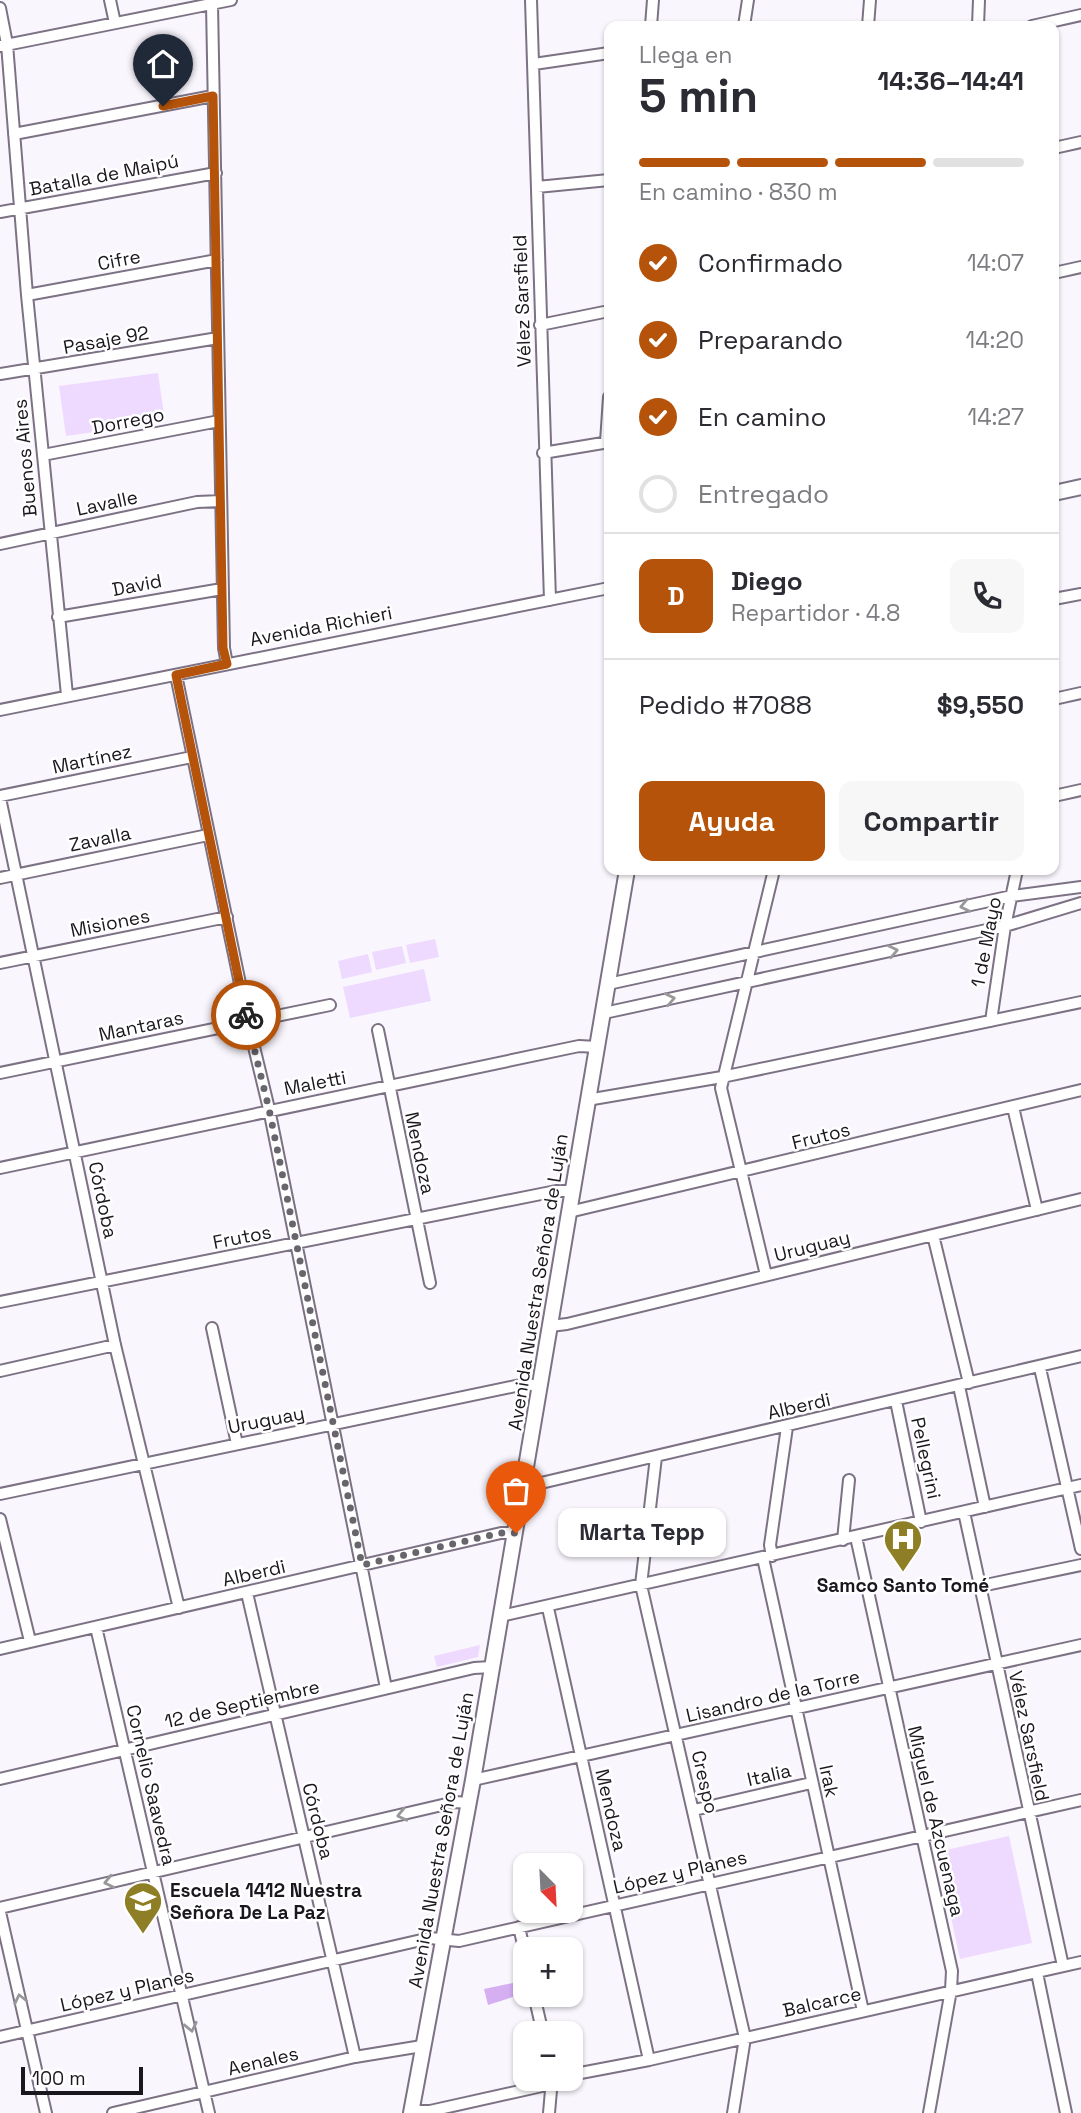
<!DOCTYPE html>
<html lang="es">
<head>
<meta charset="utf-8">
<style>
	body { margin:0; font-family:"Space Grotesk",sans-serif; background:#f7f7f7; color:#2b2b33; height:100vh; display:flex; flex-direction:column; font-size:26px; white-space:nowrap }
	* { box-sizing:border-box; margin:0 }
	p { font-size:23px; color:#7c7c81 }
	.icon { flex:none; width:38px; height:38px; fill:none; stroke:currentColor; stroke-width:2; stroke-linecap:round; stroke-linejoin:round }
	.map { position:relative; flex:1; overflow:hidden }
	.side { position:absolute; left:604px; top:21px; width:455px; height:854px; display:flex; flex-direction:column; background:#fff; border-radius:14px; box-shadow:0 2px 5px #0004 }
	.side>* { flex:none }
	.needle { width:46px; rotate:156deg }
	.tools { position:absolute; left:513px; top:1853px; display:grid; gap:14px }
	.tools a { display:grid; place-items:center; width:70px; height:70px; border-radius:14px; background:#fff; box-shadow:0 2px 5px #0004; font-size:35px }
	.scale { position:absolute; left:21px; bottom:18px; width:122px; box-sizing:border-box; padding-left:7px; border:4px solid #1b171e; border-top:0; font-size:19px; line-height:24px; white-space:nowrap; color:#1b171e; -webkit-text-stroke:5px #fff; paint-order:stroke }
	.pin { position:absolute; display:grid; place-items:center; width:60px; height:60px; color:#fff; margin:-72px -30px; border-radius:50% 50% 50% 0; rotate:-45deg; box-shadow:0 0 7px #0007 }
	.pin .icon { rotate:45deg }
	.courier { position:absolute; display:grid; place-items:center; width:70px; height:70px; margin:-35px; border:5px solid #b45309; border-radius:50%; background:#fff; color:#222; box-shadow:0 2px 9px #0007 }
	.bubble { position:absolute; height:49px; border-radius:14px; background:#fff; box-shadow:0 2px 5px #0004; font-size:23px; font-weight:800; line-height:49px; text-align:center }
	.summary em { font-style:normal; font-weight:800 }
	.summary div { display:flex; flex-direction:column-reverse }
	.summary { display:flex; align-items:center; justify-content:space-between; height:119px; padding:0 35px }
	h1 { font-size:46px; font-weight:800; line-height:52px }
	.bar { display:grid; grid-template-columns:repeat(4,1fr); gap:10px 7px; align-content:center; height:84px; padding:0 35px }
	.bar i { height:9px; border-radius:5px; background:#e1e1e2 }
	.bar .current { background:#b45309 }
	.bar p { grid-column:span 4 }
	.line { display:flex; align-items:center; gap:18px; padding:0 35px; border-top:2px solid #e1e1e2 }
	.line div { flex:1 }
	.round { display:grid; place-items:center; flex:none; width:74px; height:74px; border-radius:14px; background:#f7f7f7 }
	ol { padding:0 35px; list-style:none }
	li { display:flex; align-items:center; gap:21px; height:77px }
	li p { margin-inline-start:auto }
	li .icon { padding:7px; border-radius:50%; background:#b45309; color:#fff; stroke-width:4 }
	li:last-child { color:#7c7c81 }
	li i { width:38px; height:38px; border:4px solid #e1e1e2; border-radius:50% }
	.button { display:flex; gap:14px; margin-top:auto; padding:14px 35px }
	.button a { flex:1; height:80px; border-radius:14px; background:#b45309; color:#fff; font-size:28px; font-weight:800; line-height:80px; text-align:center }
	.button a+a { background:#f7f7f7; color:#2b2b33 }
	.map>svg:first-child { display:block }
	.green { fill:#eed9ff }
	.water { fill:#d5aff2 }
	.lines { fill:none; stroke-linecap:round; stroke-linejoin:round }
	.minor-casing { stroke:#7c7284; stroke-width:14 }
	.major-casing { stroke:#7c7284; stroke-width:18 }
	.minor { stroke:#fff; stroke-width:10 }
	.major { stroke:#fff; stroke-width:14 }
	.oneway { stroke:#98979a }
	.done { stroke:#69656c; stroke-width:7; stroke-dasharray:0 12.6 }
	.route { stroke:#b45309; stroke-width:9 }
	.labels { text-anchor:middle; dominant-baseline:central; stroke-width:5; stroke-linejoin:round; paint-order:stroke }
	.street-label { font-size:19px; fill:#1b171e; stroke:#fff }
	.poi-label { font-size:19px; font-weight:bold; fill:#1b171e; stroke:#fff }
</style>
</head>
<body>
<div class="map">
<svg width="1081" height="2113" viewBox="0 0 1081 2113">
	<rect width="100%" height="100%" fill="#faf6fe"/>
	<path class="green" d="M158,373L165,422L66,436L59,386Z
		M435,939L439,957L410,963L406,945Z
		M402,946L406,963L376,970L372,952Z
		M368,954L372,972L342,979L338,961Z
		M424,969L431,1001L350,1018L343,987Z
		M480,1645L478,1657L437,1667L434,1656Z
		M1009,1836L1032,1943L960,1959L937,1852Z"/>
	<path class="water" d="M513,1983L516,1996L488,2005L484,1989Z"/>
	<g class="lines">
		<g class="minor-casing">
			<path id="minor" d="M110,0L115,23
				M531,0L550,600
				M212,4L224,648L227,664
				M0,8L7,44L27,295L67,695
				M651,26L653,0
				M744,26L748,0
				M868,26L870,0
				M978,26L979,0
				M1032,26L1081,15
				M1,46L231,0
				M534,64L609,53
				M14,134L213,96
				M1054,148L1081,142
				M537,187L609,180
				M0,212L216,173
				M1054,273L1081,267
				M27,295L217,260
				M540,325L609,311
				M0,374L218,338
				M606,442L609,397
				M543,453L609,442
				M43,455L219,421
				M0,544L197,502L221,501
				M1054,599L1081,594
				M58,617L222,589
				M176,675L248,1022L269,1109L386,1688
				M1054,699L1081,693
				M0,710L609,588
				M0,796L192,757
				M1054,796L1081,790
				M0,798L115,1345L179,1608
				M0,878L208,835
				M0,963L227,917
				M608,984L1012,896L1081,887
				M604,1013L1005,926L1081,903
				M991,1021L1005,926L1017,870
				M378,1030L430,1283
				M0,1073L330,1005
				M587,1100L722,1077L1081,1002
				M1013,1107L1037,1210
				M0,1168L579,1046L597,1047
				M569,1212L1081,1090
				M933,1235L969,1383
				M766,1275L721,1088L774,870
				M0,1302L556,1191H572
				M550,1326L567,1324L1081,1199
				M212,1328L237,1444
				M1040,1368L1081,1549
				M0,1371L115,1345
				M959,1386L985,1507
				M896,1401L921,1522
				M656,1457L641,1585L745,2038L733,2113
				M524,1487L1081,1356
				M0,1494L525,1384L540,1386
				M964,1512L1063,1966
				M0,1519L30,1641
				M856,1537L952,1971L951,1990L929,2113
				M843,1540L849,1480
				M772,1556L770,1545L787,1427
				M763,1558L863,2011
				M981,1586L1081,1565
				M247,1593L355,2057
				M548,1608L649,2060
				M501,1616L1081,1485
				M96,1627L209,2113
				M0,1649L501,1533H516
				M0,1779L474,1668L492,1667
				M473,1780L1081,1645
				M694,1810L811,1783
				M0,1908L455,1802L469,1803
				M0,1912L46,2113
				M519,1927L525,1953
				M1037,1973L1066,2113
				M534,1995L543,2034
				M0,2037L430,1938L459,1941L1081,1800
				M570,2075L649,2060L1081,1962
				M411,2111H430L542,2086L558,2079
				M113,2113L355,2057L422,2046
				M549,2113L552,2079"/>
		</g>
		<g class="major-casing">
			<path id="major" d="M1054,493L1081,487
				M411,2113L473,1780L627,870"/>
		</g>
		<use href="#minor" class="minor"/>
		<use href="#major" class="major"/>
	</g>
	<defs><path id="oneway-chevron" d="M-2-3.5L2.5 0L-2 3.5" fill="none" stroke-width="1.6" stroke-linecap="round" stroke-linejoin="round" transform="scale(1.75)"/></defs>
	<g class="oneway">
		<use href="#oneway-chevron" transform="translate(965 906) rotate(168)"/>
		<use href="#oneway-chevron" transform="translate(893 951) rotate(-12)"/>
		<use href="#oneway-chevron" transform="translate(670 999) rotate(-12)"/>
		<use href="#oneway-chevron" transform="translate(402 1815) rotate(167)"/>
		<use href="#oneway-chevron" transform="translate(109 1882) rotate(167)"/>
		<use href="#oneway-chevron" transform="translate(20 1999) rotate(-103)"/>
		<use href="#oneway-chevron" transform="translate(191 2027) rotate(78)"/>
	</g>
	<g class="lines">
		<path class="done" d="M246,1015L269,1109L362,1565L500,1533H516"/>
		<path class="route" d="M163,106L213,96L223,648L227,664L176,675L246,1015"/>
	</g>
	<defs>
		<g id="hospital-pin" transform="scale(2.0125)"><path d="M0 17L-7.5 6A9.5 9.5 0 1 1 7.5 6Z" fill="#8e7f26" stroke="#fff"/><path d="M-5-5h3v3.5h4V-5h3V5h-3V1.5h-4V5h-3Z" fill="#fff"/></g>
		<g id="school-pin" transform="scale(2.0125)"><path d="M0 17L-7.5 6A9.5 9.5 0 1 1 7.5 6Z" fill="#8e7f26" stroke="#fff"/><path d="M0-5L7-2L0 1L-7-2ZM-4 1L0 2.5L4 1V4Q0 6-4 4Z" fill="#fff"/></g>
	</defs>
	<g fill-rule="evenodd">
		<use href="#hospital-pin" x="903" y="1539"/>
		<use href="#school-pin" x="143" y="1901"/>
	</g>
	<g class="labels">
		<g class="street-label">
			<text transform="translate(104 175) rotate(-11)">Batalla de Maipú</text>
			<text transform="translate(119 260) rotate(-11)">Cifre</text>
			<text transform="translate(522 301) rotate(-92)">Vélez Sarsfield</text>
			<text transform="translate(106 340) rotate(-10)">Pasaje 92</text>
			<text transform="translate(128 421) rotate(-11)">Dorrego</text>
			<text transform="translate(25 458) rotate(-95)">Buenos Aires</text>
			<text transform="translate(107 503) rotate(-12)">Lavalle</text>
			<text transform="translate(137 585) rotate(-11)">David</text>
			<text transform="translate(321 626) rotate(-11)">Avenida Richieri</text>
			<text transform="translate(92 759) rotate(-12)">Martínez</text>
			<text transform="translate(100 839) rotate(-12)">Zavalla</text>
			<text transform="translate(110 923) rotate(-11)">Misiones</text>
			<text transform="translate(986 942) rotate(-79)">1 de Mayo</text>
			<text transform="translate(141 1026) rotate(-12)">Mantaras</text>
			<text transform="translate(315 1083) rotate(-11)">Maletti</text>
			<text transform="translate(821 1136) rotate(-14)">Frutos</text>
			<text transform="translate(420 1153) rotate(78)">Mendoza</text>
			<text transform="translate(103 1200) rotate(78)">Córdoba</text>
			<text transform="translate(242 1237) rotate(-11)">Frutos</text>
			<text transform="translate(812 1246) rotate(-14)">Uruguay</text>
			<text transform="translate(538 1282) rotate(-81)">Avenida Nuestra Señora de Luján</text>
			<text transform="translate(799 1406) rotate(-13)">Alberdi</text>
			<text transform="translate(266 1420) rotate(-11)">Uruguay</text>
			<text transform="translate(926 1458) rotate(78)">Pellegrini</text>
			<text transform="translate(254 1573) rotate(-13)">Alberdi</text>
			<text transform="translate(773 1696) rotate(-13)">Lisandro de la Torre</text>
			<text transform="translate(242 1704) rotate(-13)">12 de Septiembre</text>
			<text transform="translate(1029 1736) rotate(78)">Vélez Sarsfield</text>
			<text transform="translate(769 1775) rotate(-13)">Italia</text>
			<text transform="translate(829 1781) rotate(78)">Irak</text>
			<text transform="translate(705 1782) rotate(77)">Crespo</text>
			<text transform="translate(151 1785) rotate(77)">Cornelio Saavedra</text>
			<text transform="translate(611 1810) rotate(77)">Mendoza</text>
			<text transform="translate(318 1821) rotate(76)">Córdoba</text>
			<text transform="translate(936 1821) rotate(77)">Miguel de Azcuenaga</text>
			<text transform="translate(441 1840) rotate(-80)">Avenida Nuestra Señora de Luján</text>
			<text transform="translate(680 1872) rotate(-13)">López y Planes</text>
			<text transform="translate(127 1990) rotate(-13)">López y Planes</text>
			<text transform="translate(822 2002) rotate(-13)">Balcarce</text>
			<text transform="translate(263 2061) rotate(-13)">Aenales</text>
		</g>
		<g class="poi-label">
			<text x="903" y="1585">Samco Santo Tomé</text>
			<text x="170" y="1890" text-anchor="start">Escuela 1412 Nuestra<tspan x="170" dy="22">Señora De La Paz</tspan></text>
		</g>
	</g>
</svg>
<div class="tools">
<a><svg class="needle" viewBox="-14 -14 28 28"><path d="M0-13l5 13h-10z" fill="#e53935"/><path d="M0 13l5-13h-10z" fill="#7c7c81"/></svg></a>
<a>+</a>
<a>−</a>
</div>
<div class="scale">100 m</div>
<div class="pin" style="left:516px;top:1533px;background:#ea580c"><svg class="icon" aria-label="bag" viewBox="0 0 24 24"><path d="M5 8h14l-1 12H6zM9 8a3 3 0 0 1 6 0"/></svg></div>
<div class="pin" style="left:163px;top:106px;background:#1f2937"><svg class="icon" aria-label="home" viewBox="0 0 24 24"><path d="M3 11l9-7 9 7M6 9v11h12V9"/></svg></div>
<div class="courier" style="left:246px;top:1015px"><svg class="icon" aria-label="bike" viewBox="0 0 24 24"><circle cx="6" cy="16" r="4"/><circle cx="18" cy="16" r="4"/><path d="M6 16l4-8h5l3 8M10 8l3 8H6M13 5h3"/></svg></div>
<div class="bubble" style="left:558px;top:1508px;width:168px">Marta Tepp</div>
<section class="side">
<div class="summary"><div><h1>5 min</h1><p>Llega en</p></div><em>14:36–14:41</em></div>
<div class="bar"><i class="current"></i><i class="current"></i><i class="current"></i><i></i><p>En camino · 830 m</p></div>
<ol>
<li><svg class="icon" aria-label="check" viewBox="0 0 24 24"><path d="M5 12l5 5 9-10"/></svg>Confirmado<p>14:07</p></li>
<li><svg class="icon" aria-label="check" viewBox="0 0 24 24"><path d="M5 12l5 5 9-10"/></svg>Preparando<p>14:20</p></li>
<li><svg class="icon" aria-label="check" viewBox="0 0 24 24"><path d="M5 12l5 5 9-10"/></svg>En camino<p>14:27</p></li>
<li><i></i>Entregado</li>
</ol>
<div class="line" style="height:126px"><b class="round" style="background:#b45309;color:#fff">D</b><div><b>Diego</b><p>Repartidor · 4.8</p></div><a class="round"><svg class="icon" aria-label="phone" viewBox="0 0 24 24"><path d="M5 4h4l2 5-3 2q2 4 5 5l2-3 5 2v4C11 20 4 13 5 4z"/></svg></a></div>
<div class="line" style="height:91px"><div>Pedido #7088</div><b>$9,550</b></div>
<div class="button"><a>Ayuda</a><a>Compartir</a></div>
</section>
</div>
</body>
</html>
